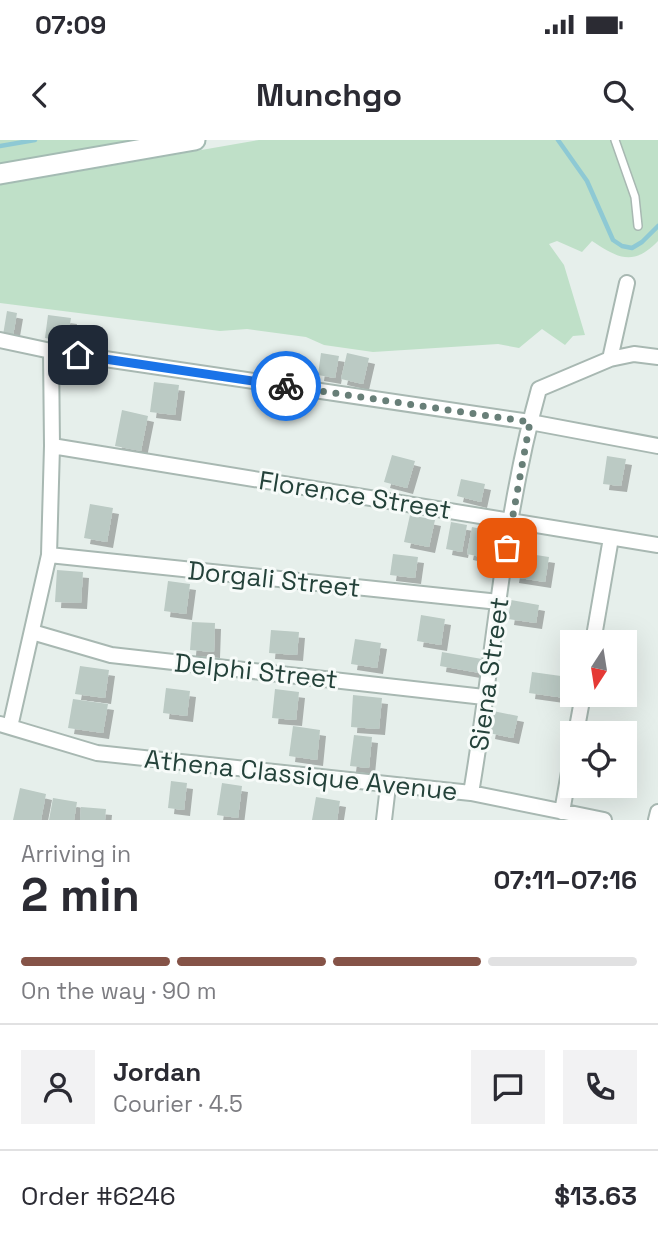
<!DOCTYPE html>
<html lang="en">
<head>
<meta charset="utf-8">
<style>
	body { margin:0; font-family:"Space Grotesk",sans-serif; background:#f2f2f3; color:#2b2b33; height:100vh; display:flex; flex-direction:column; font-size:26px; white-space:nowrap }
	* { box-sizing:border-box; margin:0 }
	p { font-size:23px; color:#7c7c81 }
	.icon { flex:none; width:38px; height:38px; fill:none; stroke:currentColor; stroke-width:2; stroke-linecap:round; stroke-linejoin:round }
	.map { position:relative; height:680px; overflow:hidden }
	.panel { display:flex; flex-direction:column; background:#fff; flex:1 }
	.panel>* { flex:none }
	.needle { width:46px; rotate:192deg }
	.tools { position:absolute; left:560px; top:490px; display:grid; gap:14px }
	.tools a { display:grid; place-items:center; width:77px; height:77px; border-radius:0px; background:#fff; box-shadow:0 7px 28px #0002; font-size:35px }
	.pin { position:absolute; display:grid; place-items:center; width:60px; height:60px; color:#fff; margin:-30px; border-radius:14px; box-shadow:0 4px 10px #0006 }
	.courier { position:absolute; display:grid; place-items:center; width:70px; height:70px; margin:-35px; border:5px solid #1a73e8; border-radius:50%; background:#fff; color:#222; box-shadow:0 2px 9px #0007 }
	.summary em { font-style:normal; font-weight:800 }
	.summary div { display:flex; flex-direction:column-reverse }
	.summary { display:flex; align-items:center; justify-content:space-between; height:119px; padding:0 21px }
	h1 { font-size:46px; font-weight:800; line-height:52px }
	.bar { display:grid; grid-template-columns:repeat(4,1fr); gap:10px 7px; align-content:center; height:84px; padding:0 21px }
	.bar i { height:9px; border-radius:5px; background:#e1e1e2 }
	.bar .current { background:#855347 }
	.bar p { grid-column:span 4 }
	.line { display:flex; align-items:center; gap:18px; padding:0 21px; border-top:2px solid #e1e1e2 }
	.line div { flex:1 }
	.round { display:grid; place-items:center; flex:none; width:74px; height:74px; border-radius:0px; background:#f2f2f3 }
	.status { display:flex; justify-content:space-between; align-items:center; height:49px; padding:0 35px; background:#fff; direction:ltr }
	.status svg { height:19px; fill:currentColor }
	header { display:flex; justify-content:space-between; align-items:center; height:91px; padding:0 21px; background:#fff; font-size:32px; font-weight:800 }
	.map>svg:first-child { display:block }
	.green { fill:#bfe0c8 }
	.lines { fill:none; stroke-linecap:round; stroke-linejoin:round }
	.stream { stroke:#8ec9d4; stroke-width:4.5 }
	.building { fill:#bbcac4; filter:url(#shadow) }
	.service-casing { stroke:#a8b8b2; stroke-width:10 }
	.minor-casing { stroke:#a8b8b2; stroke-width:18 }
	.secondary-casing { stroke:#a4bbb3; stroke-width:23 }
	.service { stroke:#fff; stroke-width:7 }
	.minor { stroke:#fff; stroke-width:14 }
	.secondary { stroke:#fff; stroke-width:19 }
	.done { stroke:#687f78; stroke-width:7; stroke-dasharray:0 12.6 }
	.route { stroke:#1a73e8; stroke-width:9 }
	.labels { text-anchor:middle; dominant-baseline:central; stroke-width:6; stroke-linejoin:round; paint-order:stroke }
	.street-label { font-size:26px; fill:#24423a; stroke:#f7fbf9 }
</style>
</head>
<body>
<div class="status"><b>07:09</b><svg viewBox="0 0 49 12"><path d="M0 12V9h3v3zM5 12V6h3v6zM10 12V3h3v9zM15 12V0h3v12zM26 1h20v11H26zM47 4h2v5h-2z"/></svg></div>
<header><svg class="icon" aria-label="back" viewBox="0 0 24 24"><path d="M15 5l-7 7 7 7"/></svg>Munchgo<svg class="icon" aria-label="search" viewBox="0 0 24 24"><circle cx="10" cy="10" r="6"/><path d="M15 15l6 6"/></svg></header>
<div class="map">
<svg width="658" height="680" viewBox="0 0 658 680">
	<defs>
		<filter id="shadow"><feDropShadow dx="6" dy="6" stdDeviation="0" flood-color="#0004"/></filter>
	</defs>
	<rect width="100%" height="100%" fill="#e6efeb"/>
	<path class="green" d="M0,0H146L0,25Z
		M259,0H658V101C633,127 618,118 592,101L582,112L557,101L549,104L564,125L585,195L573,196L565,205L542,189L519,208L498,204L373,212L324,205L306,197L247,189L220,191L0,163V45Z"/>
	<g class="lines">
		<path class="stream" d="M558,0L587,41L613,100L622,106L632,108L642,102L658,86
			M0,6L35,0"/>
	</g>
	<path class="building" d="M7,171L17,173L13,196L3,195Z
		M48,175L71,178L67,202L45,198Z
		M321,213L339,216L335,238L318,235Z
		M347,213L369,218L363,244L341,239Z
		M154,242L179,245L175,275L150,272Z
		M122,270L148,276L141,311L115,306Z
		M392,315L415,321L407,348L384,342Z
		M607,316L626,319L621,346L603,344Z
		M461,339L485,344L481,362L457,356Z
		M90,364L113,368L107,402L84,398Z
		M410,375L435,380L429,407L404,402Z
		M451,382L467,385L462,412L446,409Z
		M472,387L491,391L486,418L467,414Z
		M517,412L549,417L545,442L513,437Z
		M393,414L418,417L415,438L390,435Z
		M57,430L83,432L81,463L55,462Z
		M168,441L190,444L186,474L164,471Z
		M511,460L539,465L536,483L508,479Z
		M421,475L445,479L441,505L417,501Z
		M192,482L215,483L214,512L190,510Z
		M271,490L299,492L297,515L269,513Z
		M355,499L381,503L377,528L351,524Z
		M442,512L482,519L480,533L440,526Z
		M80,526L109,530L105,558L75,554Z
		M532,532L568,537L565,558L529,553Z
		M166,548L190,551L187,576L163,573Z
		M275,549L299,552L296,580L272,578Z
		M353,555L382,558L379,589L351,587Z
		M73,559L108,564L103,593L68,588Z
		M493,571L518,576L513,598L489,593Z
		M293,586L320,590L317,620L289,616Z
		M354,595L372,597L369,628L350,626Z
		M171,641L187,643L184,670L168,668Z
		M222,643L242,646L238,678L217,675Z
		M20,648L46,654L41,680H13Z
		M316,657L340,661L337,680H312Z
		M53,658L77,662L74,680H49Z
		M81,667L106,669L105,680H80Z"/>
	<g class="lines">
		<g class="service-casing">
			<path id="service" d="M615,0L635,57L638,86"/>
		</g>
		<g class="minor-casing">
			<path id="minor" d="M0,200L51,211L530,282L658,306
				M610,219L627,143
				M52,306L658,405
				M49,415L499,462
				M32,492L111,515L484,557
				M593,502L611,398
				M0,584L97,613L471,653L604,680
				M10,587L49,415L52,306L51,211
				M576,593L583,555
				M471,653C494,519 502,381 539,249L610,219L634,214L658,217
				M562,672L572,615
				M384,680L388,646
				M656,680L658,672"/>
		</g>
		<g class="secondary-casing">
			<path id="secondary" d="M0,34L195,0"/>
		</g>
		<use href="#service" class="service"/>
		<use href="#minor" class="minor"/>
		<use href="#secondary" class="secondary"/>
	</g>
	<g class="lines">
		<path class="done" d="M286,246L530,282L507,408"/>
		<path class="route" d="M78,215L286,246"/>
	</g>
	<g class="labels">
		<g class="street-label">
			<text transform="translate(355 355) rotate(9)">Florence Street</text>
			<text transform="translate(274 439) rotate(6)">Dorgali Street</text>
			<text transform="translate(256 531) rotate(6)">Delphi Street</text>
			<text transform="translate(489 534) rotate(-82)">Siena Street</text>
			<text transform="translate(301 635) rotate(6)">Athena Classique Avenue</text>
		</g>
	</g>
</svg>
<div class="tools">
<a><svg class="needle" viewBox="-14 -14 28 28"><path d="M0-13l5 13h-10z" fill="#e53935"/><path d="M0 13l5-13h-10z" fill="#7c7c81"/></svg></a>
<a><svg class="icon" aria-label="locate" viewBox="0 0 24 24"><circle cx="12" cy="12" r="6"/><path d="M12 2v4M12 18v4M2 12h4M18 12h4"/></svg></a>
</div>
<div class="pin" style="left:507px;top:408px;background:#ea580c"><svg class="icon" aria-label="bag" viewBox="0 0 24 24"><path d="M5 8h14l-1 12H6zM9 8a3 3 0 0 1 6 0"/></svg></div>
<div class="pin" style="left:78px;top:215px;background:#1f2937"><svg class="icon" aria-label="home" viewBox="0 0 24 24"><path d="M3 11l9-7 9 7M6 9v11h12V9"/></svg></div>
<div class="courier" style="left:286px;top:246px"><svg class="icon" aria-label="bike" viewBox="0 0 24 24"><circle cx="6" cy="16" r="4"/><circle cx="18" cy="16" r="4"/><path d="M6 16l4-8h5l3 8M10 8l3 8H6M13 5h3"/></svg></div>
</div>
<section class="panel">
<div class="summary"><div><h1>2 min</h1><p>Arriving in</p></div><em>07:11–07:16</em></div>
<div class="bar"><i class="current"></i><i class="current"></i><i class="current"></i><i></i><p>On the way · 90 m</p></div>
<div class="line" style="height:126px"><a class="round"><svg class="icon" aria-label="person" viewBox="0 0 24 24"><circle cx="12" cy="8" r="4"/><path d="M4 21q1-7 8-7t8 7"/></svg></a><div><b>Jordan</b><p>Courier · 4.5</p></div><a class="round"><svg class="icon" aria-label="chat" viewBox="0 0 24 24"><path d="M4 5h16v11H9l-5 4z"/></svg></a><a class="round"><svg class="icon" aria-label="phone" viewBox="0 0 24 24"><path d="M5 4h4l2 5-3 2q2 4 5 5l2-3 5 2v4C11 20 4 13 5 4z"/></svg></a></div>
<div class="line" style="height:91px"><div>Order #6246</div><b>$13.63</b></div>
</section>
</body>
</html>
